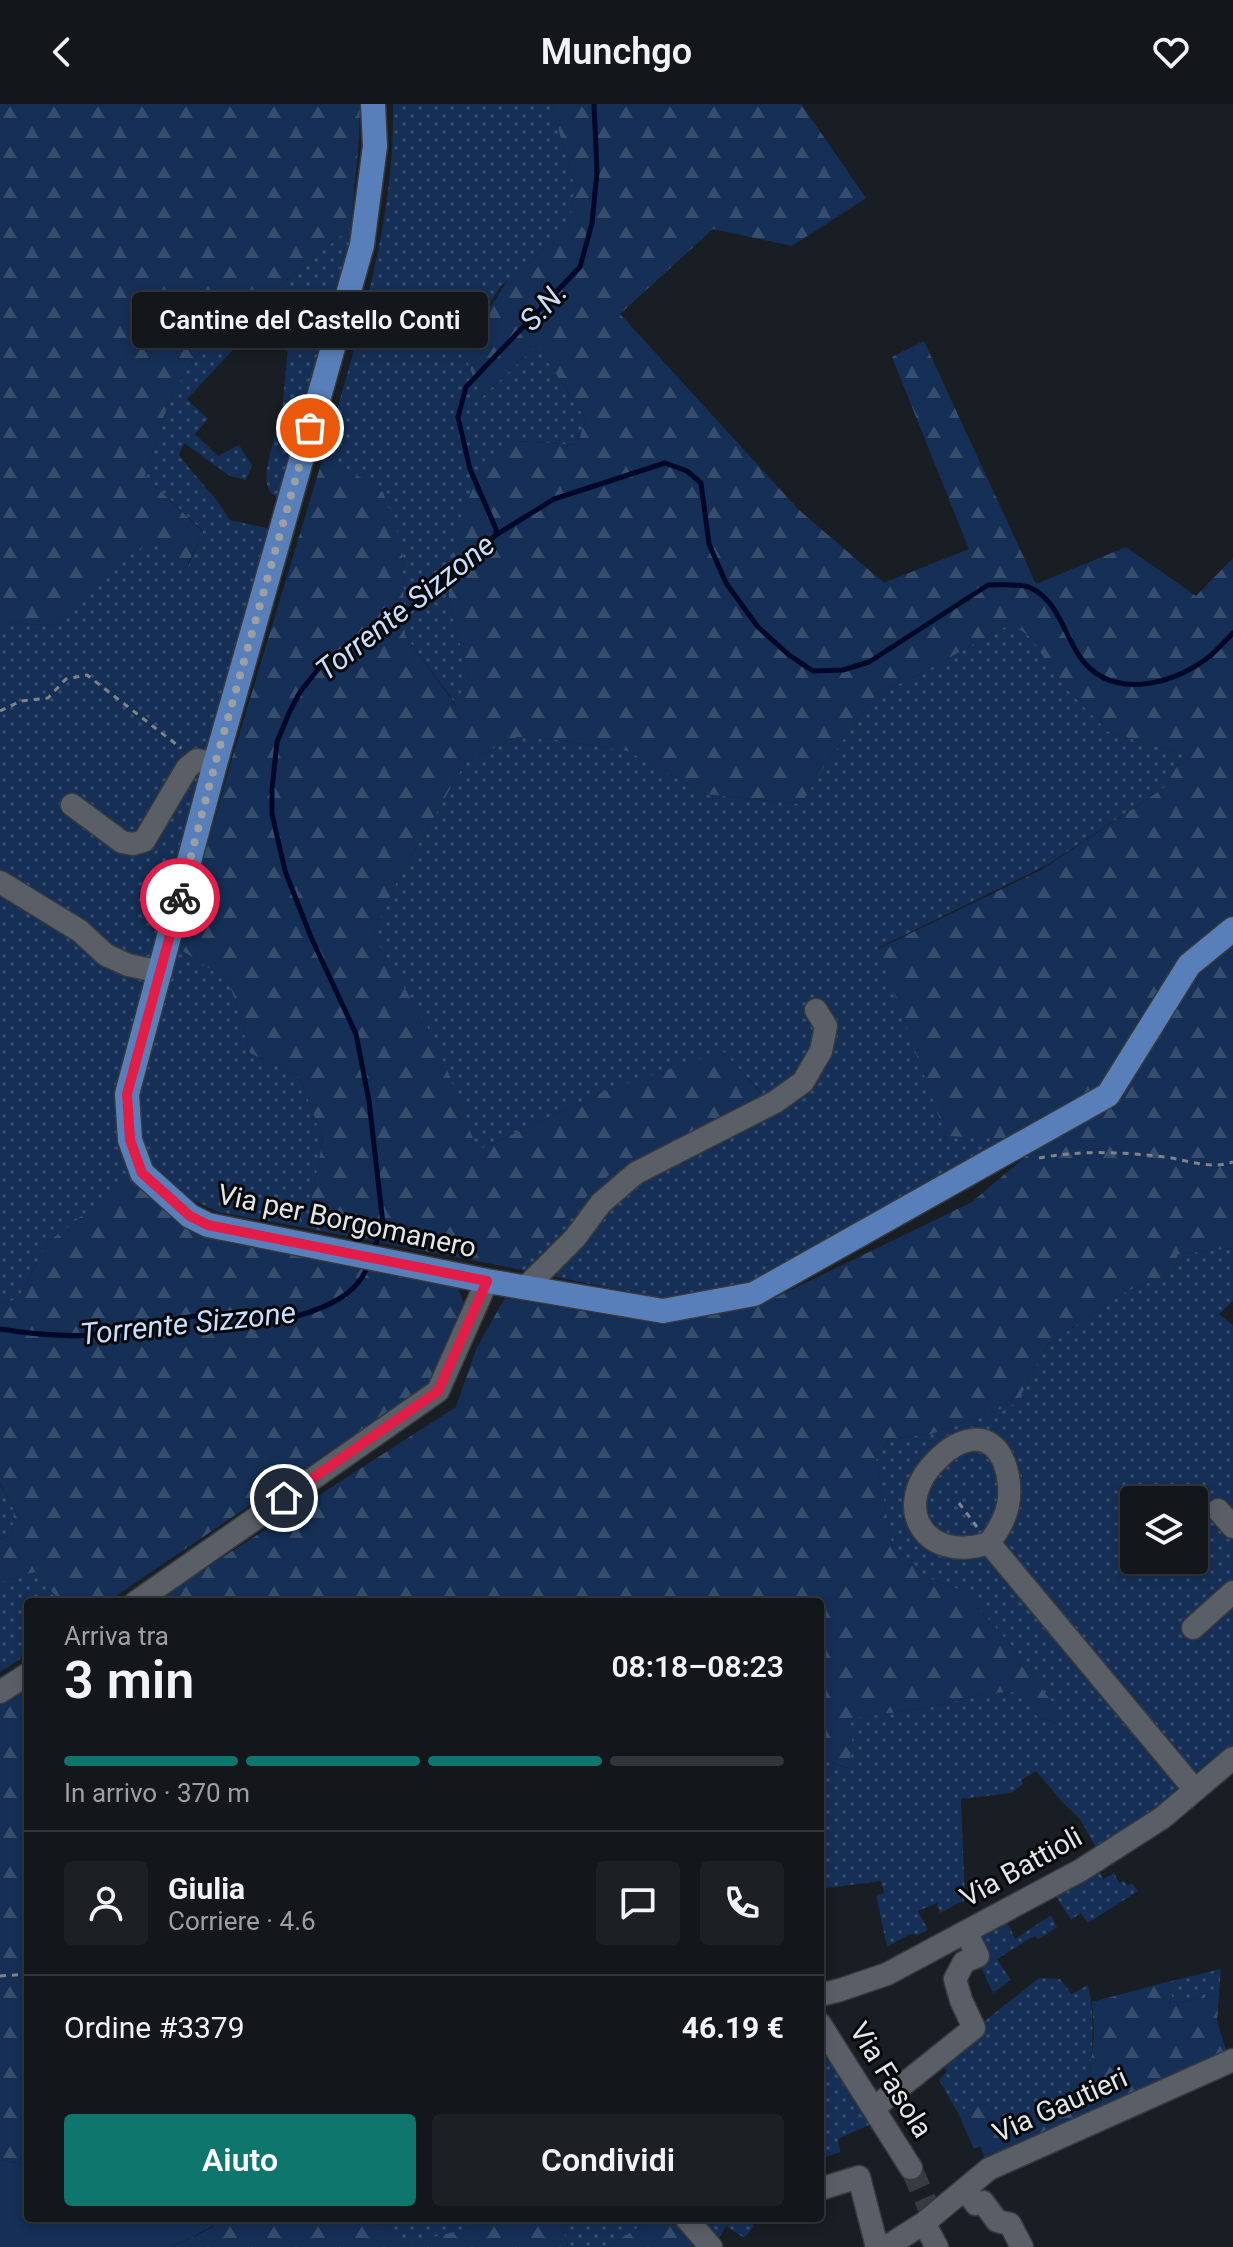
<!DOCTYPE html>
<html lang="it">
<head>
<meta charset="utf-8">
<style>
	body { margin:0; font-family:Roboto,sans-serif; background:#1c1f24; color:#f1f3f6; height:100vh; display:flex; flex-direction:column; font-size:30px; white-space:nowrap }
	* { box-sizing:border-box; margin:0 }
	p { font-size:26px; color:#9d9fa3 }
	.icon { flex:none; width:44px; height:44px; fill:none; stroke:currentColor; stroke-width:2; stroke-linecap:round; stroke-linejoin:round }
	.map { position:relative; flex:1; overflow:hidden }
	.sheet { position:absolute; left:24px; top:1494px; width:800px; height:624px; display:flex; flex-direction:column; background:#13161b; border-radius:8px; box-shadow:0 4px 12px #0003,0 0 0 2px #32353a }
	.sheet>* { flex:none }
	.fabs { position:absolute; left:1120px; top:1382px; display:grid; gap:16px }
	.fabs a { display:grid; place-items:center; width:88px; height:88px; border-radius:8px; background:#13161b; box-shadow:0 4px 12px #0003,0 0 0 2px #32353a; font-size:40px }
	.pin { position:absolute; display:grid; place-items:center; width:68px; height:68px; color:#fff; margin:-34px; border:4px solid #fff; border-radius:50%; box-shadow:0 2px 8px #0007 }
	.courier { position:absolute; display:grid; place-items:center; width:80px; height:80px; margin:-40px; border:6px solid #e11d48; border-radius:50%; background:#fff; color:#222; box-shadow:0 2px 10px #0007 }
	.bubble { position:absolute; height:56px; border-radius:8px; background:#13161b; box-shadow:0 4px 12px #0003,0 0 0 2px #32353a; font-size:26px; font-weight:600; line-height:56px; text-align:center }
	.overview em { font-style:normal; font-weight:600 }
	.overview div { display:flex; flex-direction:column-reverse }
	.overview { display:flex; align-items:center; justify-content:space-between; height:136px; padding:0 40px }
	h1 { font-size:52px; font-weight:600; line-height:60px }
	.bar { display:grid; grid-template-columns:repeat(4,1fr); gap:12px 8px; align-content:center; height:96px; padding:0 40px }
	.bar i { height:10px; border-radius:6px; background:#32353a }
	.bar .current { background:#0f766e }
	.bar p { grid-column:span 4 }
	.line { display:flex; align-items:center; gap:20px; padding:0 40px; border-top:2px solid #32353a }
	.line div { flex:1 }
	.round { display:grid; place-items:center; flex:none; width:84px; height:84px; border-radius:8px; background:#1c1f24 }
	.button { display:flex; gap:16px; margin-top:auto; padding:16px 40px }
	.button a { flex:1; height:92px; border-radius:8px; background:#0f766e; color:#fff; font-size:32px; font-weight:600; line-height:92px; text-align:center }
	.button a+a { background:#1c1f24; color:#f1f3f6 }
	header { display:flex; justify-content:space-between; align-items:center; height:104px; padding:0 40px; background:#13161b; font-size:36px; font-weight:600 }
	.map>svg:first-child { display:block }
	.grass { fill:url(#grass-dots); fill-rule:evenodd }
	.forest { fill:url(#forest-firs) }
	.garden { fill:#152f56 }
	.lines { fill:none; stroke-linecap:round; stroke-linejoin:round }
	.stream { stroke:#00082a; stroke-width:5 }
	.minor-tunnel { stroke:#373c42; stroke-width:22; stroke-dasharray:22 11; stroke-linecap:butt }
	.minor-casing { stroke:#36393d; stroke-width:25 }
	.major-casing { stroke:#36393d; stroke-width:27 }
	.path { stroke:#808489; stroke-width:3; stroke-dasharray:6 6; stroke-linecap:butt }
	.minor { stroke:#5a5f67; stroke-width:22 }
	.major { stroke:#587fba; stroke-width:24 }
	.done { stroke:#9c9fa4; stroke-width:8; stroke-dasharray:0 14.4 }
	.route { stroke:#e11d48; stroke-width:10 }
	.labels { text-anchor:middle; dominant-baseline:central; stroke-width:6; stroke-linejoin:round; paint-order:stroke }
	.street-label { font-size:28px; fill:#e2e5e9; stroke:#06080a }
	.water-label { font-size:30px; font-style:italic; fill:#c9defe; stroke:#06080a }
</style>
</head>
<body>
<header><svg class="icon" aria-label="back" viewBox="0 0 24 24"><path d="M15 5l-7 7 7 7"/></svg>Munchgo<svg class="icon" aria-label="heart" viewBox="0 0 24 24"><path d="M12 20l-8-8c-3-5 5-10 8-4 3-6 11-1 8 4z"/></svg></header>
<div class="map">
<svg width="1233" height="2143" viewBox="0 0 1233 2143">
	<defs>
		<pattern id="grass-dots" width="8" height="8" patternUnits="userSpaceOnUse" patternTransform="scale(2)"><rect width="8" height="8" fill="#152f56"/><path d="M2 2h.1M6 6h.1" fill="none" stroke="#374d6e" stroke-width="1.8" stroke-linecap="round"/></pattern>
		<pattern id="forest-firs" width="22" height="20" patternUnits="userSpaceOnUse" patternTransform="scale(2)"><rect width="22" height="20" fill="#152f56"/><path d="M5 1l3.5 6h-7zM16 11l3.5 6h-7z" fill="#374d6e"/></pattern>
	</defs>
	<rect width="100%" height="100%" fill="#191e24"/>
	<path class="grass" d="M393,0H551L575,83L569,124L500,183L463,245L482,293L537,241L585,314L578,341L516,337L449,484V498L468,571L457,602L405,531L402,441L324,350C356,240 396,115 393,0Z
		M351,123L352,138L304,311L282,309L288,242L282,227L260,217L187,295L208,315L195,330L218,352L239,341L252,361L246,376L230,372L184,339L179,351C195,373 216,392 230,416L276,426L117,1000L118,1035L138,1077L48,1138L18,1195L0,1200V517L52,522L106,465L153,436L188,462L203,427L145,372L169,296L195,252Z
		M300,328L281,396C279,395 272,390 270,388C261,376 272,342 276,329Z
		M1012,519L1028,529L1107,627L1184,651L1164,684L1047,761L878,844L1012,1034L756,1184L664,1195L512,1164L610,1070L687,1033L762,989L723,948L605,987L477,1047L373,830L397,777L465,659L517,633L551,635L628,647L705,690L801,700L827,658L877,590L916,572Z
		M178,844L229,877L250,949L299,972L323,1035L306,1124L218,1108L165,1083L154,1067L135,1019L138,988Z
		M1233,1144V1197L1219,1210L1233,1221V1649L1098,1747L1080,1715L1064,1700L1036,1667L1021,1676L1023,1680L1011,1689L961,1695L965,1796L940,1809L937,1799L918,1807L928,1826L918,1831L910,1830L887,1843L877,1796V1791L884,1789L881,1777L820,1785V1655L847,1664L852,1636L849,1614L923,1605L987,1589L1017,1588L1039,1614L1056,1619L1052,1598L1018,1554L1011,1541L963,1487L926,1473L892,1440L876,1355L889,1335L931,1330L1017,1299L1047,1241L1125,1188L1174,1168L1178,1150ZM1134,1396H1194V1456H1134Z
		M0,1380L14,1406L12,1431L0,1435Z
		M35,1468L61,1498H28V1550L0,1568V1478Z
		M1096,1760L1103,1775L1114,1769L1119,1779L1124,1777L1127,1782L1132,1779L1138,1787L1088,1819L1081,1809L1071,1816L1051,1785Z
		M1004,1810L1015,1835L1051,1811L1057,1823L1039,1835L1034,1832L997,1855L1011,1876L993,1889L966,1832Z
		M1221,1865L1219,1890L1174,1899L1167,1878Z
		M1039,1874L1060,1875L1072,1890L1088,1881C1096,1916 1092,1949 1088,1985L1011,2023L985,2000L957,2007L939,1976L947,1967L930,1944L937,1938L943,1942L981,1920Z
		M820,1924L878,2017L838,2035L840,2048L820,2055Z
		M370,2114H525L493,2118L403,2141Z
		M559,2114H653L607,2143H568Z
		M694,2114H750L754,2122L744,2134L726,2122L717,2138Z"/>
	<path class="forest" d="M0,0H360L359,34L351,123L195,252L169,296L145,372L203,428L187,462L153,437L106,465L52,522L0,517Z
		M551,0H801L866,94L792,142L713,125L620,210L799,406L884,479L969,445L892,253L924,237L1036,480L1126,443L1196,492L1233,454V1144L1178,1150L1174,1168L1125,1188L1047,1241L1017,1299L931,1330L889,1335L876,1355L892,1440L926,1473L963,1487L1011,1541L1018,1554L1052,1598L1057,1619L1039,1614L1017,1588L987,1589L923,1605L850,1614L852,1636L848,1664L820,1655V1498H153L456,1303L476,1245L505,1194L660,1220L758,1202L972,1098L1045,1036L946,1032L878,845L1041,766L1164,684L1184,651L1107,627L1062,580L1031,534L1012,519L916,572L877,590L827,658L801,700L705,690L628,647L551,635L517,633L465,659L397,777L373,830L432,931L461,999L477,1047L605,987L723,947L762,990L687,1033L610,1070L512,1164L306,1124L323,1035L299,972L250,949L229,877L178,844L230,661L324,350L383,388L402,441L405,531L456,602L468,571L449,498V484L455,427L486,354L516,337L578,341L585,314L537,241L481,294L463,245L508,176L569,124L575,83Z
		M138,1077L185,1118L452,1170L465,1202L429,1280L107,1498H61L35,1468L0,1478V1435L12,1431L14,1406L0,1379V1200L18,1195L48,1138L124,1079Z
		M28,1577V2061L0,2056V1594Z
		M1167,1878L1174,1899L1219,1890L1217,1917L1228,1952L988,2062L980,2042L974,2045L957,2007L985,2000L1011,2023L1088,1985L1094,1930L1092,1898Z
		M212,2114H370L403,2141L493,2118L525,2114H559L568,2143H172L213,2123Z
		M653,2114H682L708,2143H607Z"/>
	<path class="garden" d="M0,2056L28,2061V2114H212L213,2122L172,2143H0Z"/>
	<g class="lines">
		<path class="stream" d="M496,431V425L470,365L458,313L466,283L580,163L592,119L597,68L594,0
			M373,1148L383,1120L369,997L356,930L311,833L285,767L272,710V685L277,638L289,609L300,588L319,564L350,541L410,505L496,431L554,395L665,359L687,367L701,379L709,440L726,479L758,523L789,551L813,567L843,566L869,558L988,481C1001,481 1018,479 1031,484C1058,497 1064,530 1080,553C1110,596 1170,582 1206,555C1216,548 1224,538 1233,529
			M0,1225C38,1231 78,1235 115,1228C148,1222 178,1213 211,1210C235,1208 276,1217 297,1212C325,1204 358,1191 368,1161"/>
		<path class="minor-tunnel" d="M911,2064L932,2111"/>
		<g class="minor-casing">
			<path id="minor" d="M72,701L122,738L133,740L144,737L187,664L197,656L215,660
				M0,778L80,827L106,851L128,861L161,868
				M525,1184L575,1134L601,1099L636,1069L775,998L803,978L821,947L826,922L816,906
				M1218,1406L1233,1423
				M989,1439C923,1461 889,1400 939,1354C948,1345 958,1338 971,1336C1004,1331 1013,1377 1008,1401C1005,1416 998,1427 989,1439L1195,1686
				M136,1498L438,1287L487,1177
				M1193,1524L1233,1488
				M0,1588L28,1570
				M820,1891L840,1886L887,1870L1081,1766L1162,1714L1233,1654
				M820,1920L911,2064
				M874,2004L974,1924L961,1896L955,1875L964,1858L978,1852L966,1828
				M820,2085L859,2073L877,2143
				M965,2085L976,2100L983,2098L997,2117L1010,2120L1022,2143
				M686,2114L711,2143
				M924,2119L989,2065L1233,1956
				M886,2143L924,2119L937,2143"/>
		</g>
		<g class="major-casing">
			<path id="major" d="M373,0L375,42L362,141L215,660L127,990L130,1036L142,1069L190,1112L208,1121L487,1177L663,1207L754,1190L1108,991L1189,861L1233,825"/>
		</g>
		<path class="path" d="M0,607L21,597L48,594L66,575L87,571L181,644
			M1039,1054C1080,1046 1123,1048 1165,1053C1188,1056 1210,1066 1233,1058
			M959,1399L977,1423
			M0,1872L28,1870"/>
		<use href="#minor" class="minor"/>
		<use href="#major" class="major"/>
	</g>
	<g class="lines">
		<path class="done" d="M180,794L215,660L310,324"/>
		<path class="route" d="M180,794L127,990L130,1036L142,1069L190,1112L208,1121L487,1177L438,1287L284,1394"/>
	</g>
	<g class="labels">
		<g class="street-label">
			<text transform="translate(347 1117) rotate(12)">Via per Borgomanero</text>
			<text transform="translate(1021 1763) rotate(-29)">Via Battioli</text>
			<text transform="translate(891 1976) rotate(58)">Via Fasola</text>
			<text transform="translate(1060 2001) rotate(-24)">Via Gautieri</text>
		</g>
		<g class="water-label">
			<text transform="translate(543 202) rotate(-47)">S.N.</text>
			<text transform="translate(405 503) rotate(-38)">Torrente Sizzone</text>
			<text transform="translate(188 1219) rotate(-6)">Torrente Sizzone</text>
		</g>
	</g>
</svg>
<div class="fabs">
<a><svg class="icon" aria-label="layers" viewBox="0 0 24 24"><path d="M12 4l9 5-9 5-9-5zM3 14l9 5 9-5"/></svg></a>
</div>
<div class="pin" style="left:310px;top:324px;background:#ea580c"><svg class="icon" aria-label="bag" viewBox="0 0 24 24"><path d="M5 8h14l-1 12H6zM9 8a3 3 0 0 1 6 0"/></svg></div>
<div class="pin" style="left:284px;top:1394px;background:#1f2937"><svg class="icon" aria-label="home" viewBox="0 0 24 24"><path d="M3 11l9-7 9 7M6 9v11h12V9"/></svg></div>
<div class="courier" style="left:180px;top:794px"><svg class="icon" aria-label="bike" viewBox="0 0 24 24"><circle cx="6" cy="16" r="4"/><circle cx="18" cy="16" r="4"/><path d="M6 16l4-8h5l3 8M10 8l3 8H6M13 5h3"/></svg></div>
<div class="bubble" style="left:132px;top:188px;width:356px">Cantine del Castello Conti</div>
<section class="sheet">
<div class="overview"><div><h1>3 min</h1><p>Arriva tra</p></div><em>08:18–08:23</em></div>
<div class="bar"><i class="current"></i><i class="current"></i><i class="current"></i><i></i><p>In arrivo · 370 m</p></div>
<div class="line" style="height:144px"><a class="round"><svg class="icon" aria-label="person" viewBox="0 0 24 24"><circle cx="12" cy="8" r="4"/><path d="M4 21q1-7 8-7t8 7"/></svg></a><div><b>Giulia</b><p>Corriere · 4.6</p></div><a class="round"><svg class="icon" aria-label="chat" viewBox="0 0 24 24"><path d="M4 5h16v11H9l-5 4z"/></svg></a><a class="round"><svg class="icon" aria-label="phone" viewBox="0 0 24 24"><path d="M5 4h4l2 5-3 2q2 4 5 5l2-3 5 2v4C11 20 4 13 5 4z"/></svg></a></div>
<div class="line" style="height:104px"><div>Ordine #3379</div><b>46.19 €</b></div>
<div class="button"><a>Aiuto</a><a>Condividi</a></div>
</section>
</div>
</body>
</html>
